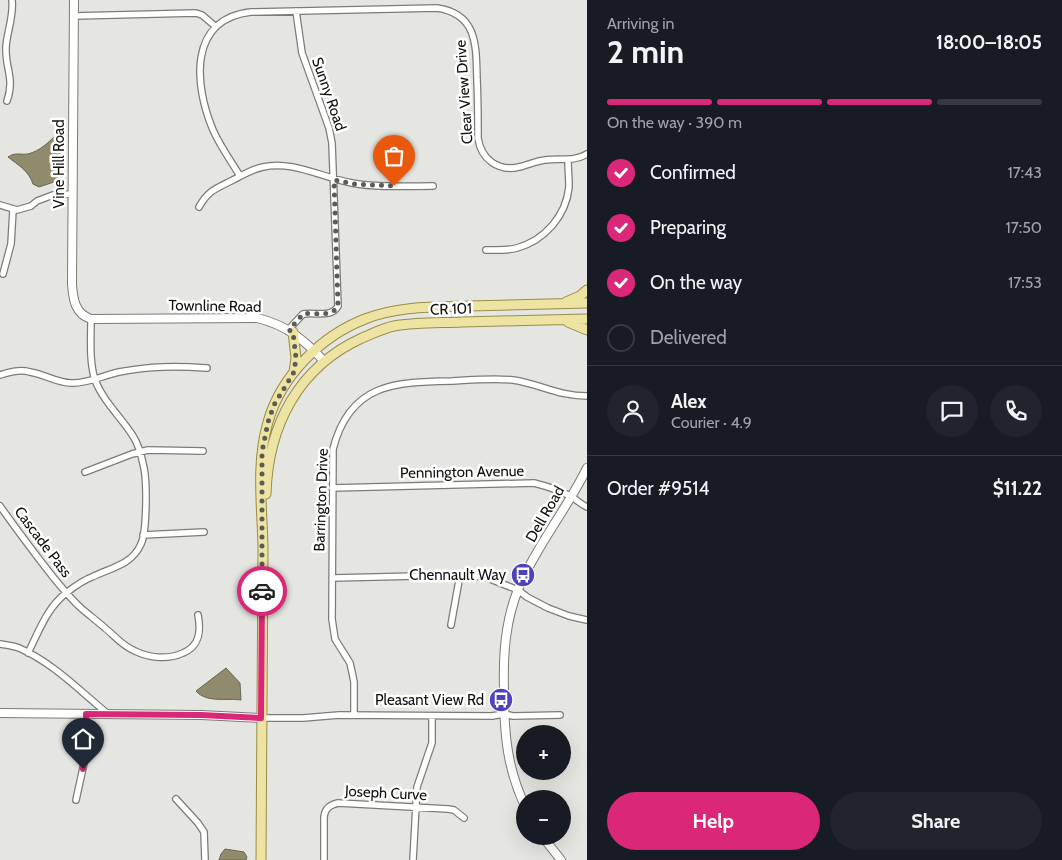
<!DOCTYPE html>
<html lang="en">
<head>
<meta charset="utf-8">
<style>
	body { margin:0; font-family:Cabin,sans-serif; background:#20242c; color:#f1f3f6; height:100vh; display:flex; flex-direction:column; font-size:19px; white-space:nowrap }
	* { box-sizing:border-box; margin:0 }
	p { font-size:16px; color:#9ea1a6 }
	.icon { flex:none; width:28px; height:28px; fill:none; stroke:currentColor; stroke-width:2; stroke-linecap:round; stroke-linejoin:round }
	.map { position:relative; flex:1; overflow:hidden }
	.panel { display:flex; flex-direction:column; background:#171b24; width:475px }
	.panel>* { flex:none }
	.fabs { position:absolute; left:516px; top:725px; display:grid; gap:10px }
	.fabs a { display:grid; place-items:center; width:55px; height:55px; border-radius:50%; background:#171b24; box-shadow:0 5px 20px #0002; font-size:25px }
	.pin { position:absolute; display:grid; place-items:center; width:42px; height:42px; color:#fff; margin:-51px -21px; border-radius:50% 50% 50% 0; rotate:-45deg; box-shadow:0 0 5px #0007 }
	.pin .icon { rotate:45deg }
	.courier { position:absolute; display:grid; place-items:center; width:50px; height:50px; margin:-25px; border:4px solid #db2777; border-radius:50%; background:#fff; color:#222; box-shadow:0 1px 6px #0007 }
	.summary em { font-style:normal; font-weight:800 }
	.summary div { display:flex; flex-direction:column-reverse }
	.summary { display:flex; align-items:center; justify-content:space-between; height:85px; padding:0 20px }
	h1 { font-size:32px; font-weight:800; line-height:38px }
	.bar { display:grid; grid-template-columns:repeat(4,1fr); gap:8px 5px; align-content:center; height:60px; padding:0 20px }
	.bar i { height:6px; border-radius:4px; background:#363941 }
	.bar .active { background:#db2777 }
	.bar p { grid-column:span 4 }
	.line { display:flex; align-items:center; gap:12px; padding:0 20px; border-top:1px solid #363941 }
	.line div { flex:1 }
	.round { display:grid; place-items:center; flex:none; width:52px; height:52px; border-radius:26px; background:#20242c }
	ol { padding:0 20px; list-style:none }
	li { display:flex; align-items:center; gap:15px; height:55px }
	li p { margin-inline-start:auto }
	li .icon { padding:5px; border-radius:50%; background:#db2777; color:#fff; stroke-width:4 }
	li:last-child { color:#9ea1a6 }
	li i { width:28px; height:28px; border:2px solid #363941; border-radius:50% }
	.primary-button { display:flex; gap:10px; margin-top:auto; padding:10px 20px }
	.primary-button a { flex:1; height:58px; border-radius:30px; background:#db2777; color:#fff; font-size:20px; font-weight:800; line-height:58px; text-align:center }
	.primary-button a+a { background:#20242c; color:#f1f3f6 }
	main { display:flex; flex:1; min-height:0 }
	.map>svg:first-child { display:block }
	.water { fill:#908b6d; stroke:#6a6651 }
	.lines { fill:none; stroke-linecap:round; stroke-linejoin:round }
	.minor-casing { stroke:#7b7b77; stroke-width:8 }
	.tertiary-casing { stroke:#7b7b77; stroke-width:10 }
	.primary-casing { stroke:#988d46; stroke-width:11 }
	.minor { stroke:#fff; stroke-width:5.5 }
	.tertiary { stroke:#fff; stroke-width:8 }
	.primary { stroke:#ede3a2; stroke-width:9 }
	.done { stroke:#5b5b58; stroke-width:5; stroke-dasharray:0 9 }
	.route { stroke:#db2777; stroke-width:6 }
	.labels { text-anchor:middle; dominant-baseline:central; stroke-width:5; stroke-linejoin:round; paint-order:stroke }
	.street-label { font-size:15px; fill:#10100f; stroke:#fff }
	.poi-label { font-size:15px; fill:#10100f; stroke:#fff; text-anchor:end }
</style>
</head>
<body>
<main>
<div class="map">
<svg width="587" height="860" viewBox="0 0 587 860">
	<rect width="100%" height="100%" fill="#e5e5e1"/>
	<path class="water" d="M58,133L62,135L57,181L39,187L33,184C29,171 18,165 8,157C15,152 20,155 28,154C40,151 49,142 58,133Z
		M226,668L240,683L241,700C227,698 206,703 196,691Z
		M225,849L244,852L247,857L246,860H219L221,854Z"/>
	<g class="lines">
		<g class="minor-casing">
			<path id="minor" d="M74,16L196,13L202,15L215,26
				M7,101C15,77 5,69 6,47C7,31 14,16 12,0
				M240,176C231,161 220,146 213,130C194,85 188,19 251,12L437,8C478,14 476,46 477,80C478,99 478,118 478,138C481,159 498,172 519,167C528,165 536,161 545,160C560,158 574,162 587,154
				M0,205L17,210L31,206L37,201L53,195L72,194
				M199,207C208,191 215,189 231,181C241,176 252,169 263,167C292,160 323,178 352,183C379,188 407,186 433,186
				M486,250C496,250 507,251 517,248C545,240 566,216 569,187C569,178 568,168 568,159
				M3,274L11,244L13,210
				M289,329L303,314C315,312 332,318 338,306L332,143L329,128L302,53L296,11
				M0,375C10,372 20,369 30,372C44,374 57,383 71,383C87,384 104,375 119,372C151,366 175,366 207,368
				M85,472L132,454L148,450L203,451
				M332,488L534,483C546,486 559,490 570,496C576,499 580,504 587,507
				M0,506C17,530 35,554 53,577C62,588 71,599 81,608C89,615 97,621 105,628C115,636 122,646 135,651C149,658 168,660 183,653C200,646 201,631 198,615
				M143,535L204,532
				M332,578L460,575L485,577L518,590L527,597L548,608L569,616L587,620
				M451,625L460,575
				M0,644C6,645 14,646 19,648C52,662 80,691 108,714
				M28,653C39,631 47,608 66,593C74,587 83,580 92,577C110,568 132,565 141,544C147,531 147,483 144,468C142,458 139,445 133,436C121,417 103,401 95,380C89,361 91,338 91,319
				M354,715V682L352,672L350,663L335,639L332,619L333,449C350,383 395,382 452,381C472,380 493,378 513,380C540,384 558,396 587,396
				M261,718H303L339,715L492,716L504,714L513,716L560,715
				M176,799L198,823L204,832L205,860
				M76,800L86,754V714
				M324,860V817C325,808 330,805 338,803L448,809L454,810L464,818
				M413,860L417,787L432,743V716"/>
		</g>
		<g class="tertiary-casing">
			<path id="tertiary" d="M74,0L72,284C73,299 75,314 91,319L257,318C287,325 304,340 324,361
				M0,713L201,715L261,718
				M525,806C507,768 504,733 504,691C503,655 505,621 519,587C537,545 567,509 587,468
				M542,836L561,860"/>
		</g>
		<g class="primary-casing">
			<path id="primary" d="M566,302L580,296L587,290
				M568,322L587,330
				M293,332L296,358L294,372
				M266,494C268,426 298,367 362,338C372,334 383,328 394,326C416,322 440,323 462,322C504,321 545,320 587,319
				M261,860C261,756 263,651 263,547C262,505 256,463 268,422C281,376 321,336 365,319C398,306 434,307 469,306C508,305 548,304 587,303"/>
		</g>
		<use href="#minor" class="minor"/>
		<use href="#tertiary" class="tertiary"/>
		<use href="#primary" class="primary"/>
	</g>
	<g class="lines">
		<path class="done" d="M262,591V452L268,422L274,405L294,372L296,358L293,332L289,330L303,314C315,312 332,318 338,306L334,180L354,184L394,186"/>
		<path class="route" d="M83,769L87,737L86,714L201,715L261,718L262,591"/>
	</g>
	<defs>
		<g id="bus-disc" transform="scale(1.25)"><circle r="9.5" fill="#4e43ba" stroke="#fff"/><path d="M-5-6H5V4H4V6H2V4H-2V6H-4V4H-5ZM-3.5-4V0h7V-4ZM-3.5 1.2v1.5H-2V1.2ZM2 1.2v1.5H3.5V1.2Z" fill="#fff"/></g>
	</defs>
	<g fill-rule="evenodd">
		<use href="#bus-disc" x="523" y="575"/>
		<use href="#bus-disc" x="501" y="700"/>
	</g>
	<g class="labels">
		<g class="street-label">
			<text transform="translate(464 92) rotate(-94)">Clear View Drive</text>
			<text transform="translate(329 94) rotate(71)">Sunny Road</text>
			<text transform="translate(59 164) rotate(-90)">Vine Hill Road</text>
			<text transform="translate(215 306) rotate(1)">Townline Road</text>
			<text transform="translate(451 309) rotate(-2)">CR 101</text>
			<text transform="translate(462 472) rotate(-1)">Pennington Avenue</text>
			<text transform="translate(321 500) rotate(-88)">Barrington Drive</text>
			<text transform="translate(545 514) rotate(-60)">Dell Road</text>
			<text transform="translate(43 542) rotate(53)">Cascade Pass</text>
			<text transform="translate(386 793) rotate(3)">Joseph Curve</text>
		</g>
		<g class="poi-label">
			<text x="506" y="575">Chennault Way</text>
			<text x="484" y="700">Pleasant View Rd</text>
		</g>
	</g>
</svg>
<div class="fabs">
<a>+</a>
<a>−</a>
</div>
<div class="pin" style="left:394px;top:186px;background:#ea580c"><svg class="icon" aria-label="bag" viewBox="0 0 24 24"><path d="M5 8h14l-1 12H6zM9 8a3 3 0 0 1 6 0"/></svg></div>
<div class="pin" style="left:83px;top:769px;background:#1f2937"><svg class="icon" aria-label="home" viewBox="0 0 24 24"><path d="M3 11l9-7 9 7M6 9v11h12V9"/></svg></div>
<div class="courier" style="left:262px;top:591px"><svg class="icon" aria-label="car" viewBox="0 0 24 24"><path d="M5 17H2v-5l4-1 3-4h7l3 4 3 1v5h-3M9 17h6M6 11h13"/><circle cx="7" cy="17" r="2"/><circle cx="17" cy="17" r="2"/></svg></div>
</div>
<section class="panel">
<div class="summary"><div><h1>2 min</h1><p>Arriving in</p></div><em>18:00–18:05</em></div>
<div class="bar"><i class="active"></i><i class="active"></i><i class="active"></i><i></i><p>On the way · 390 m</p></div>
<ol>
<li><svg class="icon" aria-label="check" viewBox="0 0 24 24"><path d="M5 12l5 5 9-10"/></svg>Confirmed<p>17:43</p></li>
<li><svg class="icon" aria-label="check" viewBox="0 0 24 24"><path d="M5 12l5 5 9-10"/></svg>Preparing<p>17:50</p></li>
<li><svg class="icon" aria-label="check" viewBox="0 0 24 24"><path d="M5 12l5 5 9-10"/></svg>On the way<p>17:53</p></li>
<li><i></i>Delivered</li>
</ol>
<div class="line" style="height:90px"><a class="round"><svg class="icon" aria-label="person" viewBox="0 0 24 24"><circle cx="12" cy="8" r="4"/><path d="M4 21q1-7 8-7t8 7"/></svg></a><div><b>Alex</b><p>Courier · 4.9</p></div><a class="round"><svg class="icon" aria-label="chat" viewBox="0 0 24 24"><path d="M4 5h16v11H9l-5 4z"/></svg></a><a class="round"><svg class="icon" aria-label="phone" viewBox="0 0 24 24"><path d="M5 4h4l2 5-3 2q2 4 5 5l2-3 5 2v4C11 20 4 13 5 4z"/></svg></a></div>
<div class="line" style="height:65px"><div>Order #9514</div><b>$11.22</b></div>
<div class="primary-button"><a>Help</a><a>Share</a></div>
</section>
</main>
</body>
</html>
